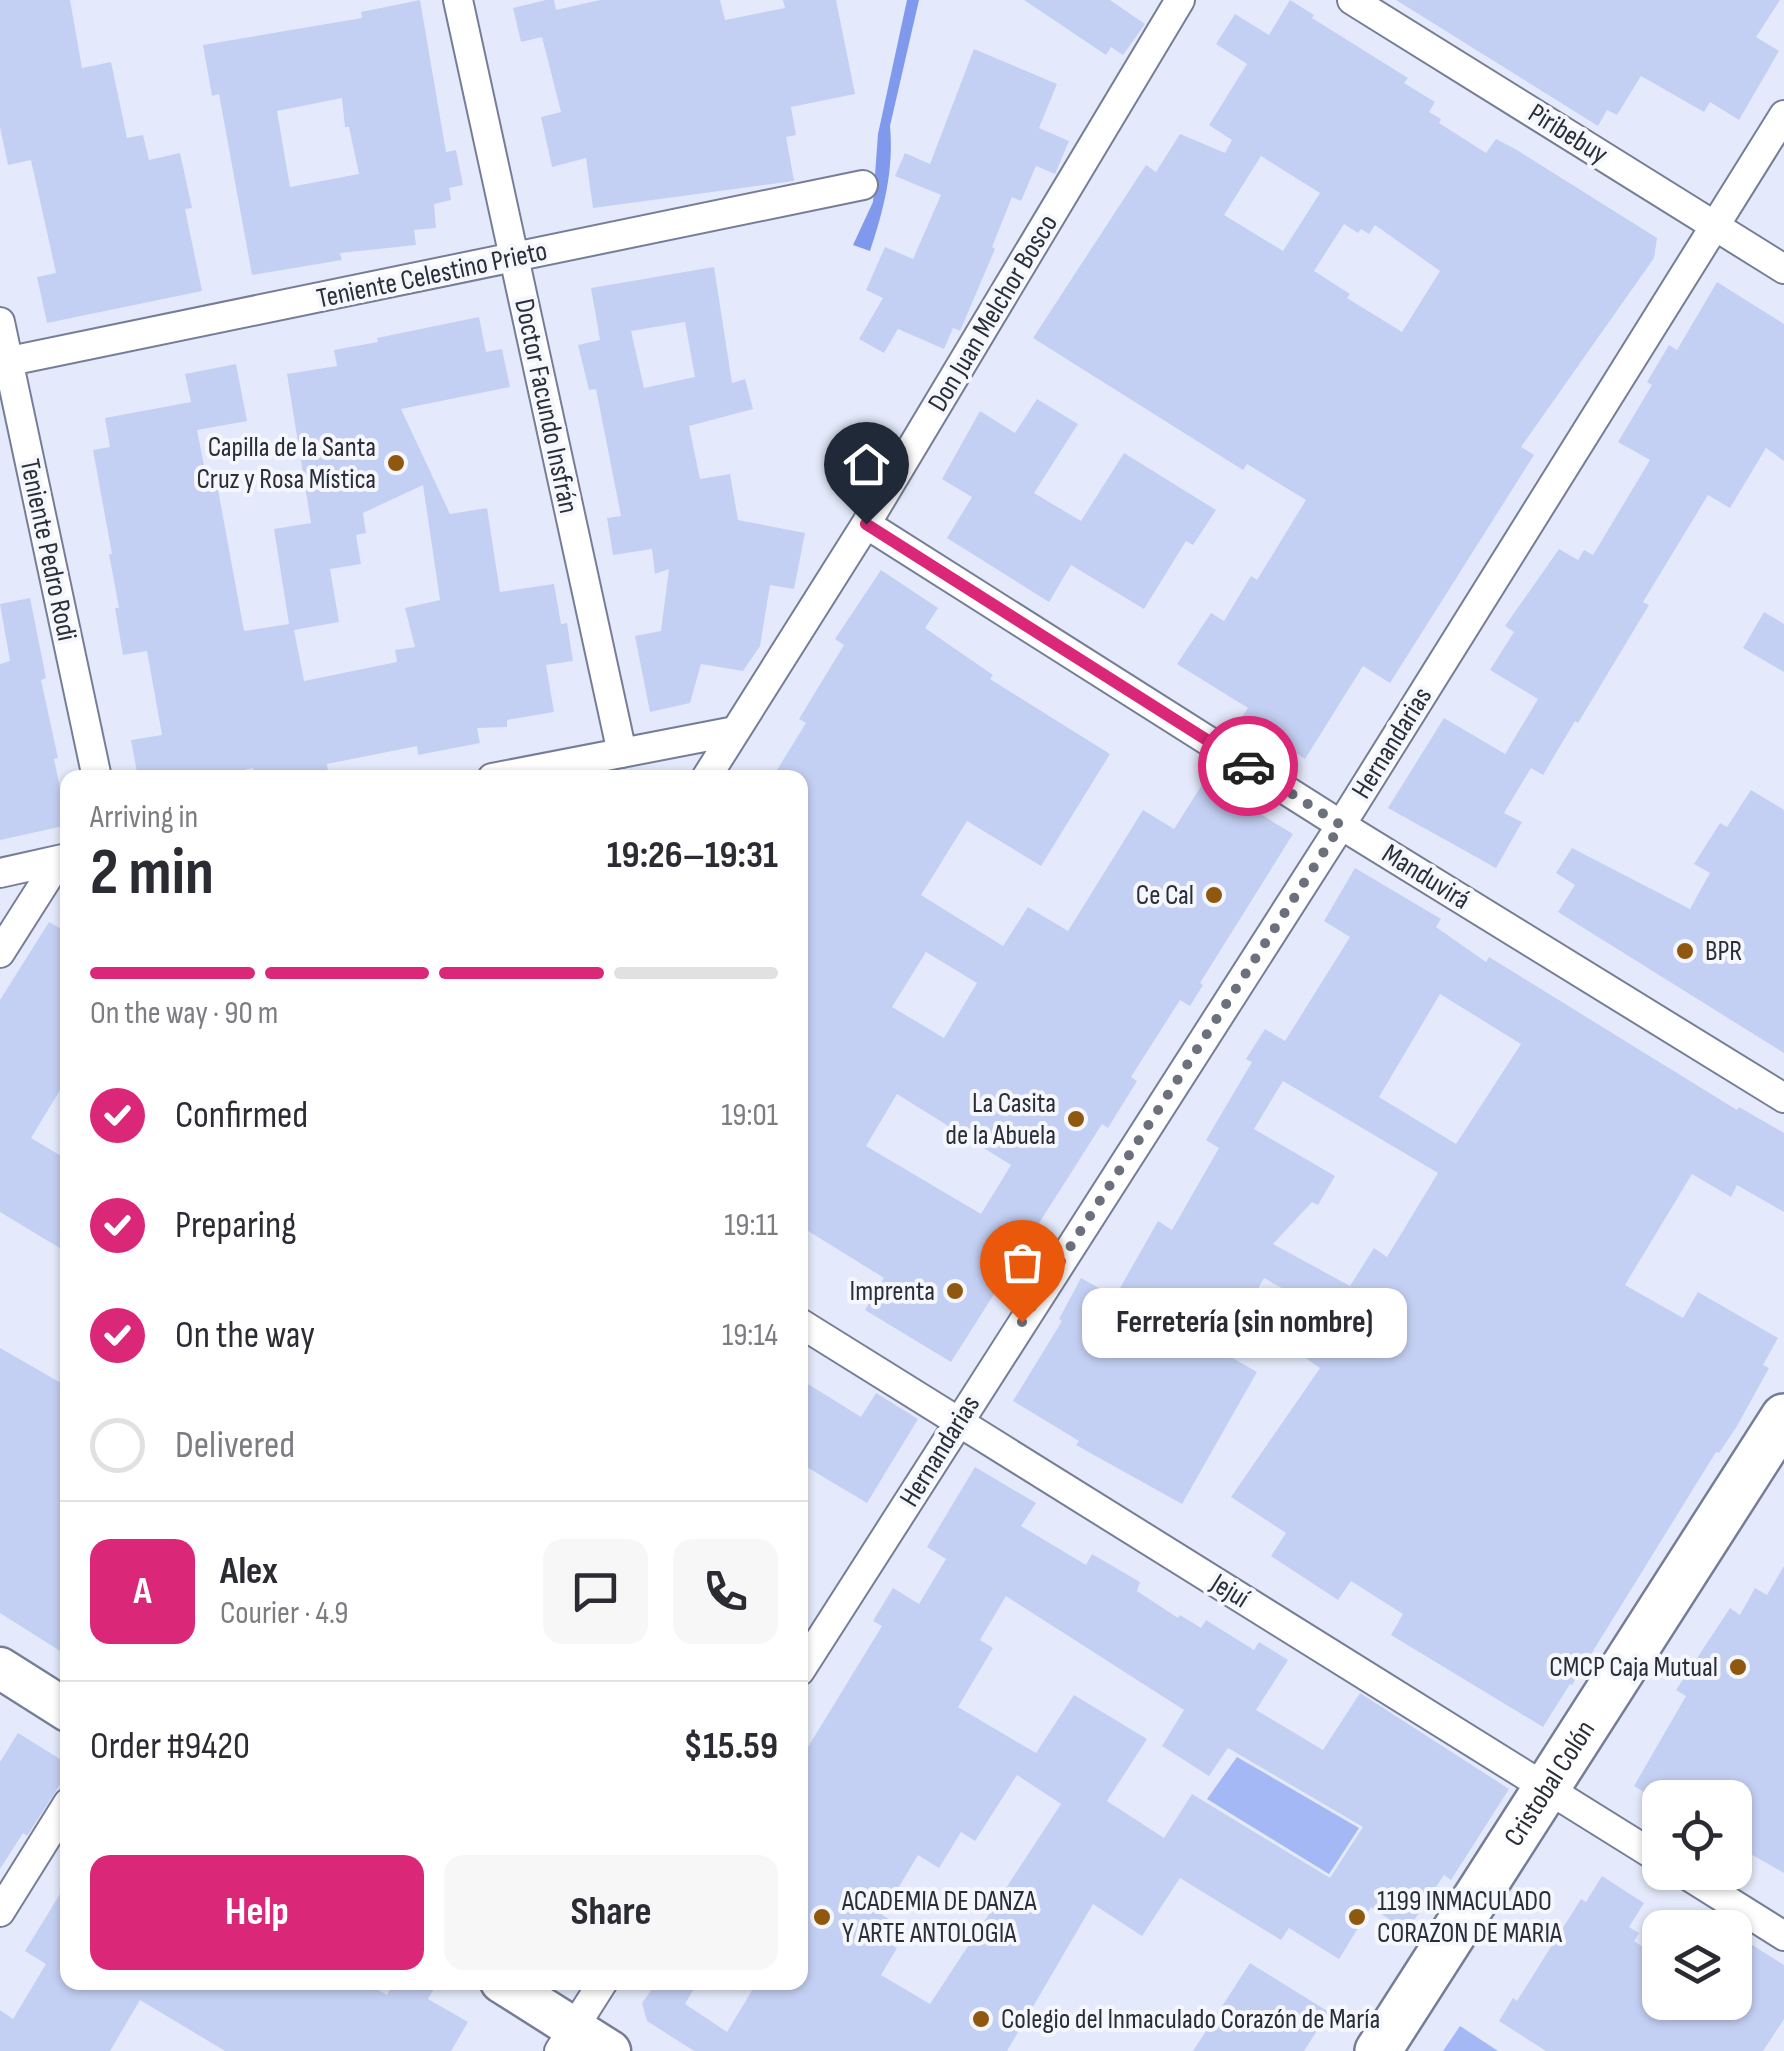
<!DOCTYPE html>
<html lang="en">
<head>
<meta charset="utf-8">
<style>
	body { margin:0; font-family:"Sofia Sans Condensed",sans-serif; background:#f7f7f7; color:#2b2b33; height:100vh; display:flex; flex-direction:column; font-size:38px; white-space:nowrap }
	* { box-sizing:border-box; margin:0 }
	p { font-size:32px; color:#7c7c81 }
	.icon { flex:none; width:55px; height:55px; fill:none; stroke:currentColor; stroke-width:2; stroke-linecap:round; stroke-linejoin:round }
	.map { position:relative; flex:1; overflow:hidden }
	.panel { position:absolute; left:60px; top:770px; width:748px; height:1220px; display:flex; flex-direction:column; background:#fff; border-radius:20px; box-shadow:0 2px 8px #0004 }
	.panel>* { flex:none }
	.tools { position:absolute; left:1642px; top:1780px; display:grid; gap:20px }
	.tools a { display:grid; place-items:center; width:110px; height:110px; border-radius:20px; background:#fff; box-shadow:0 2px 8px #0004; font-size:50px }
	.pin { position:absolute; display:grid; place-items:center; width:85px; height:85px; color:#fff; margin:-102px -42px; border-radius:50% 50% 50% 0; rotate:-45deg; box-shadow:0 0 10px #0007 }
	.pin .icon { rotate:45deg }
	.courier { position:absolute; display:grid; place-items:center; width:100px; height:100px; margin:-50px; border:8px solid #db2777; border-radius:50%; background:#fff; color:#222; box-shadow:0 2px 12px #0007 }
	.bubble { position:absolute; height:70px; border-radius:20px; background:#fff; box-shadow:0 2px 8px #0004; font-size:32px; font-weight:700; line-height:70px; text-align:center }
	.overview em { font-style:normal; font-weight:700 }
	.overview div { display:flex; flex-direction:column-reverse }
	.overview { display:flex; align-items:center; justify-content:space-between; height:170px; padding:0 30px }
	h1 { font-size:65px; font-weight:700; line-height:75px }
	.bar { display:grid; grid-template-columns:repeat(4,1fr); gap:15px 10px; align-content:center; height:120px; padding:0 30px }
	.bar i { height:12px; border-radius:8px; background:#e1e1e2 }
	.bar .on { background:#db2777 }
	.bar p { grid-column:span 4 }
	.line { display:flex; align-items:center; gap:25px; padding:0 30px; border-top:2px solid #e1e1e2 }
	.line div { flex:1 }
	.round { display:grid; place-items:center; flex:none; width:105px; height:105px; border-radius:20px; background:#f7f7f7 }
	ol { padding:0 30px; list-style:none }
	li { display:flex; align-items:center; gap:30px; height:110px }
	li p { margin-inline-start:auto }
	li .icon { padding:10px; border-radius:50%; background:#db2777; color:#fff; stroke-width:4 }
	li:last-child { color:#7c7c81 }
	li i { width:55px; height:55px; border:5px solid #e1e1e2; border-radius:50% }
	.button { display:flex; gap:20px; margin-top:auto; padding:20px 30px }
	.button a { flex:1; height:115px; border-radius:20px; background:#db2777; color:#fff; font-size:40px; font-weight:700; line-height:115px; text-align:center }
	.button a+a { background:#f7f7f7; color:#2b2b33 }
	.map>svg:first-child { display:block }
	.green { fill:#a4b8f6 }
	.water { fill:#8099ed }
	.building { fill:#c4d0f3; fill-rule:evenodd }
	.lines { fill:none; stroke-linecap:round; stroke-linejoin:round }
	.street-casing { stroke:#767e97; stroke-width:32 }
	.secondary-casing { stroke:#767e97; stroke-width:45 }
	.primary-casing { stroke:#767e97; stroke-width:50 }
	.street { stroke:#fff; stroke-width:28 }
	.secondary { stroke:#fff; stroke-width:40 }
	.primary { stroke:#fff; stroke-width:45 }
	.done { stroke:#6b707c; stroke-width:10; stroke-dasharray:0 18 }
	.route { stroke:#db2777; stroke-width:12 }
	.poi-dot { fill:#8f580e; stroke:#f5f7fd; stroke-width:4 }
	.labels { text-anchor:middle; dominant-baseline:central; stroke-width:8; stroke-linejoin:round; paint-order:stroke }
	.street-label { font-size:28px; fill:#2a2e38; stroke:#f5f7fd }
	.poi-label { font-size:28px; fill:#2a2e38; stroke:#f5f7fd; text-anchor:end }
</style>
</head>
<body>
<div class="map">
<svg width="1784" height="2051" viewBox="0 0 1784 2051">
	<rect width="100%" height="100%" fill="#e4eafb"/>
	<path class="green" d="M1237,1757L1359,1828L1329,1874L1207,1799Z
		M1460,2026L1498,2051H1443Z"/>
	<path class="water" d="M907,0H919L890,126C894,170 884,209 870,251L853,245L873,202L878,134Z"/>
	<path class="building" d="M0,0H70L82,68L111,62L127,138L143,135L149,160L180,153L192,208L185,209L202,291L47,323L37,277L56,273L31,160L8,165L0,127Z
		M420,0L446,152L456,150L463,185L449,188L451,200L434,204L436,228L414,230L416,245L340,253L342,260L252,275L219,94L212,96L203,45L362,18L361,12ZM342,98L345,127H349L359,174L290,187L277,111Z
		M546,0H554L556,10L600,0H720L725,20L785,8L783,0H836L855,94L791,107L796,135L786,137L794,181L593,208L586,158L552,167L541,117L561,112L542,37L521,42L513,8Z
		M1024,0H1110L1145,24L1123,55L1111,47L1106,55Z
		M1290,0L1314,15L1312,18L1408,78L1404,83L1435,102L1429,112L1441,119L1439,123L1486,153L1496,139L1517,150L1657,238L1654,258L1521,447L1534,455L1390,683L1363,666L1305,759L1242,717L1248,708L1177,664L1211,613L1224,621L1251,576L1257,580L1306,500L1247,464L1243,470L1033,338L1146,165L1156,172L1180,134L1225,153L1232,140L1209,125L1247,64L1216,44L1235,14L1269,35ZM1261,156L1320,193L1283,251L1224,215ZM1344,224L1358,233L1361,229L1369,234L1375,225L1440,271L1402,332L1347,298L1350,294L1314,271Z
		M1396,0H1780L1756,37L1779,51L1739,120L1710,102L1704,112L1641,76L1617,115L1607,110L1598,126Z
		M974,49L1057,84L1039,128L1069,141L1055,174L1036,166L1021,201L1012,197L992,247L995,249L960,331L953,328L944,349L898,329L884,353L859,339L883,298L866,290L885,247L913,259L941,195L895,176L905,153L930,164Z
		M714,267L732,383L745,379L753,409L689,426L700,479L730,474L738,520L805,533L794,589L770,585L760,646L743,671L701,664L690,703L650,712L635,636L661,631L669,569L655,574L652,549L613,555L607,518L621,516L596,389L589,390L578,345L600,340L591,288ZM685,322L695,377L644,388L631,331Z
		M1717,282L1784,324V461L1766,448L1730,508L1708,495L1643,602L1649,605L1578,723L1575,721L1543,775L1531,768L1504,813L1522,822L1496,868L1388,808L1444,718L1505,754L1538,699L1490,670L1514,632L1505,626L1559,549L1578,560L1584,550L1593,555L1650,460L1618,442L1652,385L1647,382L1669,345L1677,350Z
		M479,317L486,352L502,349L510,387L401,409L450,514L487,508L500,592L554,584L561,624L567,623L573,661L546,665L554,712L507,720V727L477,728L480,743L418,755L417,746L327,764L329,778H255L253,768L207,778H138L131,740L162,735L147,651L123,655L115,608H119L109,554H112L93,450L110,447L105,418L191,402L185,374L236,364L247,421L197,430L208,485L217,484L244,631L289,624L274,529L311,523L287,374L337,366L334,350L378,342L377,338ZM423,485L440,600L405,608L415,647L395,650L397,662L304,681L294,630L339,622L330,569L361,564L356,535L366,533L363,513Z
		M1037,399L1078,424L1034,493L1081,521L1124,453L1216,510L1193,545L1186,541L1144,609L1071,565L1049,602L947,538L972,497L942,479L980,411L1015,433Z
		M881,570L938,608L925,628L993,675L990,679L1110,754L1041,866L967,821L921,895L1003,946L1028,907L1068,931L1143,810L1174,829L1205,780L1293,834L1200,983L1203,985L1190,1006L1180,1000L1131,1077L1137,1081L1108,1128L1102,1124L951,1362L865,1310L884,1278L800,1226V778H772L806,723L799,719L844,645L835,639ZM926,952L977,983L944,1038L892,1007ZM897,1094L1011,1165L981,1214L866,1146Z
		M30,598L46,678L41,680L58,758L54,759L68,825L0,840V664L10,661L0,604Z
		M1764,612L1784,624V672L1743,648Z
		M1751,790L1784,810V1053L1558,912L1575,885L1556,873L1572,848L1690,909L1710,873L1694,864L1720,823L1727,827Z
		M1355,868L1441,919L1436,927L1486,962L1489,957L1737,1110L1739,1107L1784,1133V1212L1737,1185L1731,1197L1692,1174L1625,1285L1683,1318L1698,1292L1778,1338L1763,1365L1769,1368L1737,1426L1719,1453L1716,1452L1572,1685L1570,1684L1543,1727L1391,1635L1403,1614L1351,1581L1338,1600L1271,1556L1286,1533L1231,1497L1320,1368L1290,1347L1317,1308L1264,1278L1222,1352L1257,1372L1182,1504L1076,1445L1079,1441L1013,1401L1062,1321L1059,1319L1081,1278L1115,1297L1158,1221L1172,1230L1219,1148L1206,1140L1252,1062L1246,1059L1265,1029L1285,1041L1350,937L1324,921ZM1440,994L1521,1044L1456,1144L1379,1097ZM1283,1081L1438,1173L1387,1257L1374,1248L1350,1286L1273,1244L1312,1202L1318,1205L1335,1176L1254,1129Z
		M49,922L68,933V1077L31,1138L68,1160V1253L0,1212V1000Z
		M0,1348L68,1387V1656L0,1613Z
		M800,1379L861,1417L876,1393L918,1419L867,1503L800,1463Z
		M975,1467L1036,1503L1021,1526L1086,1565L1092,1554L1140,1582L1137,1591L1178,1618L1180,1615L1201,1628L1206,1620L1254,1650L1259,1642L1288,1660L1256,1710L1323,1750L1360,1693L1509,1789L1451,1880L1444,1875L1407,1931L1371,1907L1339,1959L1289,1928L1281,1940L1180,1878L1142,1936L1093,1904L1007,2051H694L647,2021L642,2003L657,1982H698L685,2004L727,2032L757,1982H800V1760L882,1626L873,1621L893,1588L919,1604L946,1559L927,1547ZM1006,1596L1184,1710L1162,1746L1209,1776L1228,1748L1363,1827L1330,1878L1192,1794L1164,1838L1107,1801L1147,1739L1074,1695L1036,1753L958,1707L993,1648L980,1640ZM1017,1775L1061,1804L930,2004L881,1975L897,1948L883,1940L894,1922L882,1915L918,1855L939,1868L961,1832L975,1841Z
		M1784,1566V1873L1735,1845V1798H1654L1634,1786L1686,1696L1676,1690L1730,1608L1740,1615L1755,1588L1767,1595Z
		M18,1733L68,1764V1772L27,1836L23,1833L0,1869V1762Z
		M1602,1876L1644,1903L1629,1927L1639,1933L1634,1941L1660,1958V2002H1735V1934L1784,1965V2019L1763,2051H1546L1499,2021L1513,1998L1517,2001L1581,1899L1586,1902Z
		M68,1881V1982H365L387,1995L394,1982H438L428,1999L468,2022L451,2051H225L140,2000L110,2051H0V2010L13,2019L46,1964L25,1951Z
		M1250,1963L1329,2012L1304,2051H1193Z"/>
	<g class="lines">
		<g class="street-casing">
			<path id="street" d="M458,0L622,753
				M1352,0L1784,269
				M0,322L97,778
				M0,363L863,185
				M866,524L1341,825L1784,1098
				M492,778L735,731
				M706,778L866,524L1180,0
				M0,873L67,858
				M0,953L59,860
				M800,1323L1660,1859
				M800,1671L1341,825L1784,115
				M1682,1872L1784,1936
				M0,1912L68,1803
				M559,2051L603,1982"/>
		</g>
		<g class="secondary-casing">
			<path id="secondary" d="M0,1668L68,1711
				M501,1982L610,2051"/>
		</g>
		<g class="primary-casing">
			<g id="primary">
				<path id="s1" d="M1378,2051L1784,1417"/>
			</g>
		</g>
		<use href="#street" class="street"/>
		<use href="#secondary" class="secondary"/>
		<use href="#primary" class="primary"/>
	</g>
	<g class="lines">
		<path class="done" d="M1022,1322L1341,825L1248,766"/>
		<path class="route" d="M866,524L1248,766"/>
	</g>
	<g class="poi-dot">
		<circle cx="396" cy="463" r="10"/>
		<circle cx="1214" cy="895" r="10"/>
		<circle cx="1685" cy="951" r="10"/>
		<circle cx="1076" cy="1119" r="10"/>
		<circle cx="955" cy="1291" r="10"/>
		<circle cx="1738" cy="1667" r="10"/>
		<circle cx="822" cy="1917" r="10"/>
		<circle cx="1357" cy="1917" r="10"/>
		<circle cx="981" cy="2019" r="10"/>
	</g>
	<g class="labels">
		<g class="street-label">
			<text transform="translate(1568 134) rotate(32)">Piribebuy</text>
			<text transform="translate(432 275) rotate(-12)">Teniente Celestino Prieto</text>
			<text transform="translate(993 313) rotate(-59)">Don Juan Melchor Bosco</text>
			<text transform="translate(546 406) rotate(78)">Doctor Facundo Insfrán</text>
			<text transform="translate(48 550) rotate(78)">Teniente Pedro Rodi</text>
			<text transform="translate(1392 743) rotate(-58)">Hernandarias</text>
			<text transform="translate(1426 877) rotate(32)">Manduvirá</text>
			<text transform="translate(940 1451) rotate(-58)">Hernandarias</text>
			<text transform="translate(1230 1591) rotate(32)">Jejuí</text>
			<text stroke="none"><textPath href="#s1" startOffset="318">Cristobal Colón</textPath></text>
		</g>
		<g class="poi-label">
			<text x="376" y="447">Capilla de la Santa<tspan x="376" dy="32">Cruz y Rosa Mística</tspan></text>
			<text x="1194" y="895">Ce Cal</text>
			<text x="1705" y="951" text-anchor="start">BPR</text>
			<text x="1056" y="1103">La Casita<tspan x="1056" dy="32">de la Abuela</tspan></text>
			<text x="935" y="1291">Imprenta</text>
			<text x="1718" y="1667">CMCP Caja Mutual</text>
			<text x="842" y="1901" text-anchor="start">ACADEMIA DE DANZA<tspan x="842" dy="32">Y ARTE ANTOLOGIA</tspan></text>
			<text x="1377" y="1901" text-anchor="start">1199 INMACULADO<tspan x="1377" dy="32">CORAZON DE MARIA</tspan></text>
			<text x="1001" y="2019" text-anchor="start">Colegio del Inmaculado Corazón de María</text>
		</g>
	</g>
</svg>
<div class="tools">
<a><svg class="icon" aria-label="locate" viewBox="0 0 24 24"><circle cx="12" cy="12" r="6"/><path d="M12 2v4M12 18v4M2 12h4M18 12h4"/></svg></a>
<a><svg class="icon" aria-label="layers" viewBox="0 0 24 24"><path d="M12 4l9 5-9 5-9-5zM3 14l9 5 9-5"/></svg></a>
</div>
<div class="pin" style="left:1022px;top:1322px;background:#ea580c"><svg class="icon" aria-label="bag" viewBox="0 0 24 24"><path d="M5 8h14l-1 12H6zM9 8a3 3 0 0 1 6 0"/></svg></div>
<div class="pin" style="left:866px;top:524px;background:#1f2937"><svg class="icon" aria-label="home" viewBox="0 0 24 24"><path d="M3 11l9-7 9 7M6 9v11h12V9"/></svg></div>
<div class="courier" style="left:1248px;top:766px"><svg class="icon" aria-label="car" viewBox="0 0 24 24"><path d="M5 17H2v-5l4-1 3-4h7l3 4 3 1v5h-3M9 17h6M6 11h13"/><circle cx="7" cy="17" r="2"/><circle cx="17" cy="17" r="2"/></svg></div>
<div class="bubble" style="left:1082px;top:1288px;width:325px">Ferretería (sin nombre)</div>
<section class="panel">
<div class="overview"><div><h1>2 min</h1><p>Arriving in</p></div><em>19:26–19:31</em></div>
<div class="bar"><i class="on"></i><i class="on"></i><i class="on"></i><i></i><p>On the way · 90 m</p></div>
<ol>
<li><svg class="icon" aria-label="check" viewBox="0 0 24 24"><path d="M5 12l5 5 9-10"/></svg>Confirmed<p>19:01</p></li>
<li><svg class="icon" aria-label="check" viewBox="0 0 24 24"><path d="M5 12l5 5 9-10"/></svg>Preparing<p>19:11</p></li>
<li><svg class="icon" aria-label="check" viewBox="0 0 24 24"><path d="M5 12l5 5 9-10"/></svg>On the way<p>19:14</p></li>
<li><i></i>Delivered</li>
</ol>
<div class="line" style="height:180px"><b class="round" style="background:#db2777;color:#fff">A</b><div><b>Alex</b><p>Courier · 4.9</p></div><a class="round"><svg class="icon" aria-label="chat" viewBox="0 0 24 24"><path d="M4 5h16v11H9l-5 4z"/></svg></a><a class="round"><svg class="icon" aria-label="phone" viewBox="0 0 24 24"><path d="M5 4h4l2 5-3 2q2 4 5 5l2-3 5 2v4C11 20 4 13 5 4z"/></svg></a></div>
<div class="line" style="height:130px"><div>Order #9420</div><b>$15.59</b></div>
<div class="button"><a>Help</a><a>Share</a></div>
</section>
</div>
</body>
</html>
